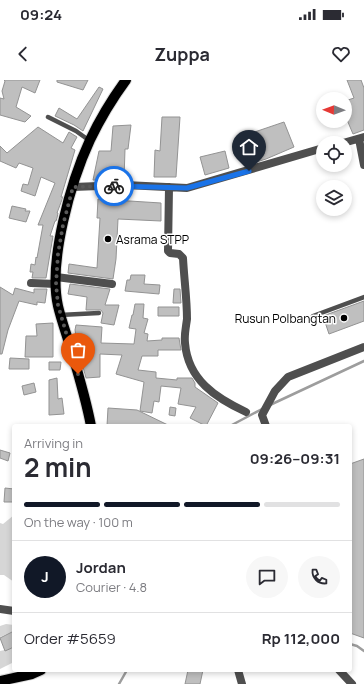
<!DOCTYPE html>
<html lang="en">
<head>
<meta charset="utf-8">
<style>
	body { margin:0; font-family:Manrope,sans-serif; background:#f7f7f7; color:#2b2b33; height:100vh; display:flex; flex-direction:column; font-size:15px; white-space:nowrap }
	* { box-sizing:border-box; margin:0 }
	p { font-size:13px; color:#7c7c81 }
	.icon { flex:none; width:22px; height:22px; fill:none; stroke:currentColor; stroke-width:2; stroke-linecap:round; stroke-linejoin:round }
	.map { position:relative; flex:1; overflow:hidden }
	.side { position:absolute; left:12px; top:344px; width:340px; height:248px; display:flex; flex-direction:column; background:#fff; border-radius:4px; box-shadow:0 2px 6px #0003 }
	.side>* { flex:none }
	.needle { width:26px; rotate:271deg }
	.buttons { position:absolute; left:316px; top:12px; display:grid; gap:8px }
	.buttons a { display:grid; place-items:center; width:36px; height:36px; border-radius:50%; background:#fff; box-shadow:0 2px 6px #0003; font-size:20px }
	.pin { position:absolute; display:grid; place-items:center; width:34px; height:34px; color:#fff; margin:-41px -17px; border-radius:50% 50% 50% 0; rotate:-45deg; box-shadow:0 0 4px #0007 }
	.pin .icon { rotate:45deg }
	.courier { position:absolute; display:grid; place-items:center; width:40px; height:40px; margin:-20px; border:3px solid #1a73e8; border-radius:50%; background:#fff; color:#222; box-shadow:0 1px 5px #0007 }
	.overview em { font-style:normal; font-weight:700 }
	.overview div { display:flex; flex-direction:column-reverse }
	.overview { display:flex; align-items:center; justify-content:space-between; height:68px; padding:0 12px }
	h1 { font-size:26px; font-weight:700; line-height:30px }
	.bar { display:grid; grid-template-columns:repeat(4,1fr); gap:6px 4px; align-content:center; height:48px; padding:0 12px }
	.bar i { height:5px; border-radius:3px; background:#e1e1e2 }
	.bar .current { background:#111827 }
	.bar p { grid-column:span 4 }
	.line { display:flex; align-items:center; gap:10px; padding:0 12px; border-top:1px solid #e1e1e2 }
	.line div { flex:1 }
	.round { display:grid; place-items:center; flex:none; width:42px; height:42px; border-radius:21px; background:#f7f7f7 }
	.status { display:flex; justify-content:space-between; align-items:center; height:28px; padding:0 20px; background:#fff; direction:ltr }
	.status svg { height:11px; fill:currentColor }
	header { display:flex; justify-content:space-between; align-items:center; height:52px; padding:0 12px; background:#fff; font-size:18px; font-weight:700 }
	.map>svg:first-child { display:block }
	.green { fill:#d6d6d6 }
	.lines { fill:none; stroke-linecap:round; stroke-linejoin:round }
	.stream { stroke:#9d9d9d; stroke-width:2.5 }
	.building { fill:#bfbfbf; stroke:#939393 }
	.primary-casing { stroke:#dbdbdb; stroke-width:12 }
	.lane { stroke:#4f4f4f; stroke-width:4.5 }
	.street { stroke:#4f4f4f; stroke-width:8 }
	.primary { stroke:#000; stroke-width:10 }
	.done { stroke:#595959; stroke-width:4; stroke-dasharray:0 7.2 }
	.route { stroke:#1a73e8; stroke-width:5 }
	.poi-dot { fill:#000; stroke:#fff; stroke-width:1.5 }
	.labels { text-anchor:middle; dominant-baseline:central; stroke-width:3; stroke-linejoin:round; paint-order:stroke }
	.poi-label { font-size:12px; fill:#000; stroke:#fff; text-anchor:start }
</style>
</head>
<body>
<div class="status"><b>09:24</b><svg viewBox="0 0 49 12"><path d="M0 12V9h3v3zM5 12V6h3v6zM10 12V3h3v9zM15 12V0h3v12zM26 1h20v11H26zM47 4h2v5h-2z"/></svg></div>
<header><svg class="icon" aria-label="back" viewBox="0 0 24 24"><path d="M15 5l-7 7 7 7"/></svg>Zuppa<svg class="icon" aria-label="heart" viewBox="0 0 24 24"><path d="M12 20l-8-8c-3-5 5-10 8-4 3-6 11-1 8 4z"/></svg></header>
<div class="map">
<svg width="364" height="604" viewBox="0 0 364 604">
	<rect width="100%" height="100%" fill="#fff"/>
	<path class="green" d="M14,435V502L4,495H0V443L3,444Z
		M6,544L14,545V551L0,557V546Z
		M14,568V582L0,589V571Z"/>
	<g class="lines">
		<path class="stream" d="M270,325L364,281
			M230,346L262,329
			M350,564L357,566L364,571
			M119,604L127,590"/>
	</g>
	<path class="building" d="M4,0H40L35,13L22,7L16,27L31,36L25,42L0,35V18L4,19L2,11L5,1Z
		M57,0H88L83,10L57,2Z
		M347,0H361L364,8V50L353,54L345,35V21L354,18Z
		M99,7L103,9L83,51L74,45L55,36L59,28L77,39Z
		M162,37H180L176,97H154L155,70L160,71Z
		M284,42L294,67L266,79L247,85L237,58Z
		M131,45L128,69H125L124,100H93L99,71H111L113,46Z
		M38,47L63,63L69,52L77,57L71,68L75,70L61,117H63L57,133H58L57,138L56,141H55L50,156H53L46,198H32L33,192H30L31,184L35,185L36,177L37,178L43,145H38L55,103L41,97L35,116L21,111L23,104L28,105L33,88L19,83L16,88L0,81V66L7,73Z
		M225,71L229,88L205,95L200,77Z
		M98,119L161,123V141L118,139L116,179L113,199L68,193L69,184L97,188L100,138H97Z
		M12,126L26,129L25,131H30L26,142L9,138Z
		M131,195H145L144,204L160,205L159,214L125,211L127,200H130Z
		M70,204L110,209L105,225H119L114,245L101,243L103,233L101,230H86L87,217L68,214Z
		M0,207L13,215L15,208L34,213V209H47L45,223L37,222V225L19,221L8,250L2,274H0Z
		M174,209H180L181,223H173Z
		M364,221V241L329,254L323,236Z
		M135,224H144L143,238L148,239L144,253L148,254L147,261L162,260V258H179L181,270H158V276H142L138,290L156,292V298L177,300V298H192L195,303V307L218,323L206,346L190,338L196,327L178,324L181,308L161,306L159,322L154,321L152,333L140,331L144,302L116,294L122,275L100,274V297L86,298L83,287L82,261L77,262L75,250L76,245L102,247L101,263L134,264L136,249L129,248L132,235H133Z
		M158,227H179V236H158Z
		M53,243V277H25L26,256H37L36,244Z
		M10,278L29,279V289H9Z
		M49,282H61L60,290H49Z
		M57,298L58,319L62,318L64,334L49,335V300Z
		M34,303L36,312L24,315L22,306Z
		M170,327L176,328L175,336L169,335Z
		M108,328L137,330L170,346H107Z
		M0,370L10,373L8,381L0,378Z
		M364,379V558L350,553V384Z
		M5,408L14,409V422H4Z
		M14,551V567L5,571L0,558Z
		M188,590H203L200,604H185Z"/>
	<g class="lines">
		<g class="primary-casing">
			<path id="primary" d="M91,346C86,319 78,293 70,266C66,253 61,239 58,226C48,181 71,101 90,60C100,39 112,19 126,0
				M0,601L32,594L41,590"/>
		</g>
		<path class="lane" d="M48,37L76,51L90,61
			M60,235L99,233
			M313,236L364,217"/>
		<path class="street" d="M359,59L364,85
			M343,63L364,57
			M73,107L125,105L187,108L323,68
			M169,107L168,171L170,173L179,174L183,178C184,198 187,219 187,239C186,247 184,255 185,263C188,300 216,318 246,332
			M56,197L112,204
			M31,203L56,204
			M266,346L262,335L275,311L288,297L364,267
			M0,529L14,531
			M238,590L242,604
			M339,590L352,604"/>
		<use href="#primary" class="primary"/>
	</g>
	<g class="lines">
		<path class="done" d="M78,294L58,225L56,204L58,174L63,145L73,107L114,106"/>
		<path class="route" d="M114,106L187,108L249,91"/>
	</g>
	<g class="poi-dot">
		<circle cx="108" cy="159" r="4"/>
		<circle cx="344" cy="238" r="4"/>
	</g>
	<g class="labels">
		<g class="poi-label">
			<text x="116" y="159">Asrama STPP</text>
			<text x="336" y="238" text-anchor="end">Rusun Polbangtan</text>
		</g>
	</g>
</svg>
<div class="buttons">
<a><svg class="needle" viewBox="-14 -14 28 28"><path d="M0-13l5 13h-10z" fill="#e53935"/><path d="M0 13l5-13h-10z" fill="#7c7c81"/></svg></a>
<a><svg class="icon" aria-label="locate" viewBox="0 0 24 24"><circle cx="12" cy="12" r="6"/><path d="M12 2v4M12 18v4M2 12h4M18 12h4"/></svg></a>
<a><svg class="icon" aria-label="layers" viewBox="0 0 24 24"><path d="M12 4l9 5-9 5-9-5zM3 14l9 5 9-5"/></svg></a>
</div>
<div class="pin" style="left:78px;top:294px;background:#ea580c"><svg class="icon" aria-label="bag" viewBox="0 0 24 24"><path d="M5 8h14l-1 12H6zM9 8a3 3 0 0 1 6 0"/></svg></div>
<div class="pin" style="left:249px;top:91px;background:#1f2937"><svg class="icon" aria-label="home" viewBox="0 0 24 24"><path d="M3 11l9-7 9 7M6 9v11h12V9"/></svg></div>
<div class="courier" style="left:114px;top:106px"><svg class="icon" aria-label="bike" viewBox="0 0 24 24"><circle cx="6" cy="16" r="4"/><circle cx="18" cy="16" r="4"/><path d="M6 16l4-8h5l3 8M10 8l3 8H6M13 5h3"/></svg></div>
<section class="side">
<div class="overview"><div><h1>2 min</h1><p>Arriving in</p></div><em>09:26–09:31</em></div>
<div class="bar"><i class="current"></i><i class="current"></i><i class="current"></i><i></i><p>On the way · 100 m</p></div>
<div class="line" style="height:72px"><b class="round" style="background:#111827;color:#fff">J</b><div><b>Jordan</b><p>Courier · 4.8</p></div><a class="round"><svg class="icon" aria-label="chat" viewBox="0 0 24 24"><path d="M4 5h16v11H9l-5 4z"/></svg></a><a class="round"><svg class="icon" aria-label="phone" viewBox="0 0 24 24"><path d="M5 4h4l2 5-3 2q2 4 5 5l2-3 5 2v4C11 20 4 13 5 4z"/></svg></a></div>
<div class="line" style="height:52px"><div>Order #5659</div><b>Rp 112,000</b></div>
</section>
</div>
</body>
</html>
